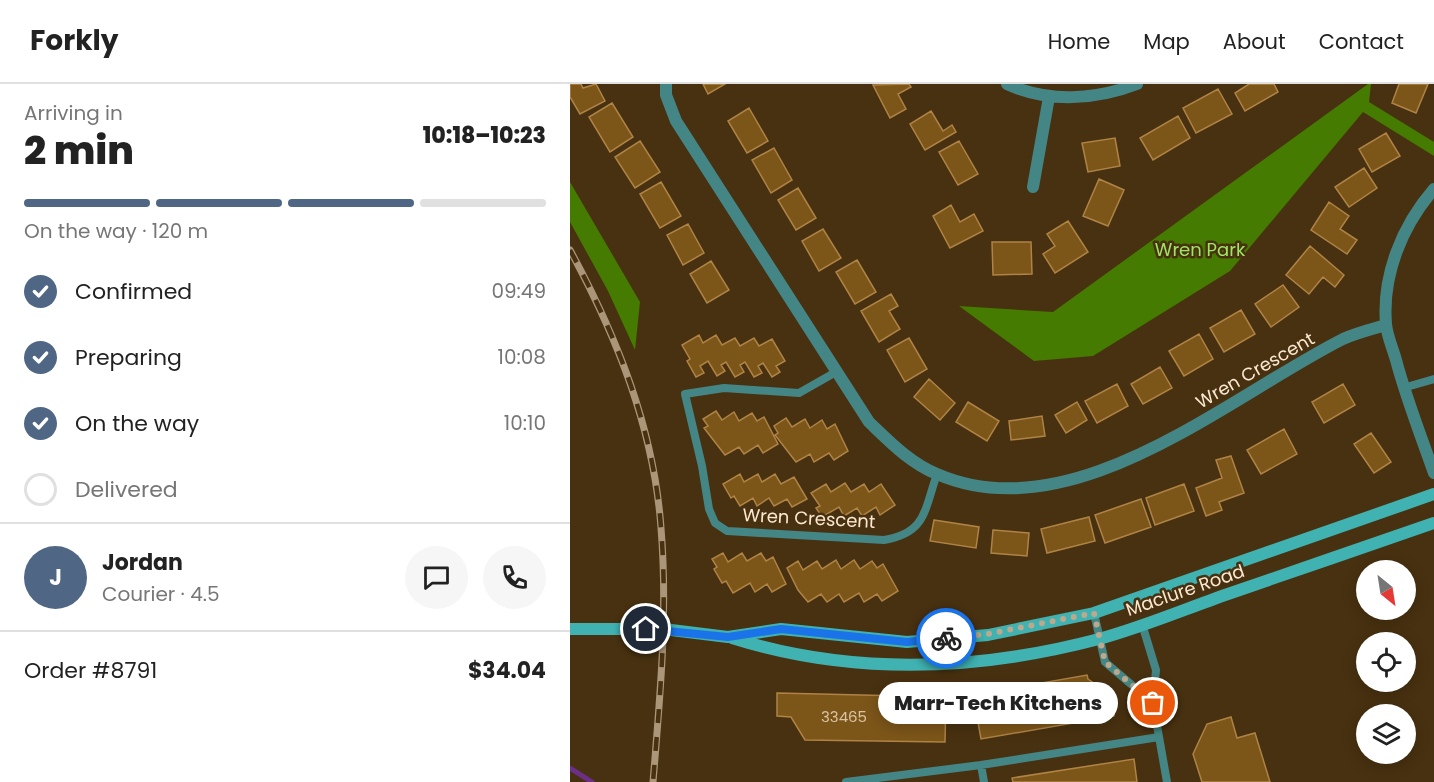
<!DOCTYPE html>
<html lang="en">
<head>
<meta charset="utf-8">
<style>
	body { margin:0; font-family:Poppins,sans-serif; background:#f6f6f6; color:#222; height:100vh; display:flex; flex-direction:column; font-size:22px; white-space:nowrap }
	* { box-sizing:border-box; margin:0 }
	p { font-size:20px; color:#767676 }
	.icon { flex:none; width:33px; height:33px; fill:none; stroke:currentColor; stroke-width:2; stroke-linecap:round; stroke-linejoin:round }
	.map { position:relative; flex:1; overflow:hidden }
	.details { display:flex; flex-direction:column; background:#fff; width:570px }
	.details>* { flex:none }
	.needle { width:39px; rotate:150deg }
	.tools { position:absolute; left:786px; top:476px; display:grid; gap:12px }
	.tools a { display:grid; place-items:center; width:60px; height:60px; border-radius:50%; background:#fff; box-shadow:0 3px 15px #0003; font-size:30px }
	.pin { position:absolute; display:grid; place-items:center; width:51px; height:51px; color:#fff; margin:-26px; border:3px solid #fff; border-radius:50%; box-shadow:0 2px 6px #0007 }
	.courier { position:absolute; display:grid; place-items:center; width:60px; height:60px; margin:-30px; border:4px solid #1a73e8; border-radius:50%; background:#fff; color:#222; box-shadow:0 2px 8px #0007 }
	.bubble { position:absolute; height:42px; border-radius:21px; background:#fff; box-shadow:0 3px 15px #0003; font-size:20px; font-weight:800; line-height:42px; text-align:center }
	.head em { font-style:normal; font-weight:800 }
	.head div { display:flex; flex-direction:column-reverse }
	.head { display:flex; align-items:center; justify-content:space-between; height:102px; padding:0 24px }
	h1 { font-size:39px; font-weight:800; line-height:45px }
	.bar { display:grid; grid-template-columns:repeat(4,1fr); gap:9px 6px; align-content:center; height:72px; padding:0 24px }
	.bar i { height:8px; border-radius:4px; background:#e0e0e0 }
	.bar .current { background:#4f6784 }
	.bar p { grid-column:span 4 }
	.line { display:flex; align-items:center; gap:15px; padding:0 24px; border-top:2px solid #e0e0e0 }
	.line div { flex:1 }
	.round { display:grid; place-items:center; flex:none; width:63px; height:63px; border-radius:32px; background:#f6f6f6 }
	ol { padding:0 24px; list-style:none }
	li { display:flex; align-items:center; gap:18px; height:66px }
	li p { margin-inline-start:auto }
	li .icon { padding:6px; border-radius:50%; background:#4f6784; color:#fff; stroke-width:4 }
	li:last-child { color:#767676 }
	li i { width:33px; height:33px; border:3px solid #e0e0e0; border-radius:50% }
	header { display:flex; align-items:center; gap:36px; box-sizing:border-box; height:84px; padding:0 30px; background:#fff; border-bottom:2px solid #e0e0e0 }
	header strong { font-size:28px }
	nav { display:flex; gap:33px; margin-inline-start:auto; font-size:21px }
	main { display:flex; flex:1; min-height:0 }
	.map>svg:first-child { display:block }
	.forest { fill:#447b00 }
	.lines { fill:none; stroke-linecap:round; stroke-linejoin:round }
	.stream { stroke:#6c2f88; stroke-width:5 }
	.building { fill:#7c5519; stroke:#af8346; stroke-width:1.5 }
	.service { stroke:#448685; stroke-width:8 }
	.minor { stroke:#448685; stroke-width:12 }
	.secondary { stroke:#3fb2b1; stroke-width:12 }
	.rail-casing { stroke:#ab967a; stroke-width:7 }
	.rail { stroke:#483110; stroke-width:4.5; stroke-dasharray:14; stroke-linecap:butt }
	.done { stroke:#bca88d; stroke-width:6; stroke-dasharray:0 10.8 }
	.route { stroke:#1a73e8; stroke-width:8 }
	.labels { text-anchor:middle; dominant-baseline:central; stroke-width:5; stroke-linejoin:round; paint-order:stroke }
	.number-label { font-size:15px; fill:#dbc3a2 }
	.park-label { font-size:18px; fill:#9de765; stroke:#483110 }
	.street-label { font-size:18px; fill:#fbe8d0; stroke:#483110 }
</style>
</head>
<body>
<header>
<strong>Forkly</strong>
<nav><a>Home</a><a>Map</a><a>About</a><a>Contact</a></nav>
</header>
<main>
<section class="details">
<div class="head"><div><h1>2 min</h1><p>Arriving in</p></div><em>10:18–10:23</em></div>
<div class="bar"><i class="current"></i><i class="current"></i><i class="current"></i><i></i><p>On the way · 120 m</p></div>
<ol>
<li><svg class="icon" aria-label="check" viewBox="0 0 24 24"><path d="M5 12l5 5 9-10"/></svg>Confirmed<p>09:49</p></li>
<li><svg class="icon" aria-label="check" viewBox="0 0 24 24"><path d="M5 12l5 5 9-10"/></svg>Preparing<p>10:08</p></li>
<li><svg class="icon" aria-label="check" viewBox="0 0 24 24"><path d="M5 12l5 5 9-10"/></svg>On the way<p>10:10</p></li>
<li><i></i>Delivered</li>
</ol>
<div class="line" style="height:108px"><b class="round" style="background:#4f6784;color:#fff">J</b><div><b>Jordan</b><p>Courier · 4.5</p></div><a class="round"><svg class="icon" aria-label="chat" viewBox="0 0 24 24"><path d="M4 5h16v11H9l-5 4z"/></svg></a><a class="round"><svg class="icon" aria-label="phone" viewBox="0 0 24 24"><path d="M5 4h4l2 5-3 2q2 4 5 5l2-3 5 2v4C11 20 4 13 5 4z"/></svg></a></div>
<div class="line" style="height:78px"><div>Order #8791</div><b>$34.04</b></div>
</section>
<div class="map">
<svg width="864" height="698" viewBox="0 0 864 698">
	<rect width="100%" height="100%" fill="#483110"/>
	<path class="forest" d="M798,0H801L799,18L864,58V72L793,28L660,187L523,272L464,277L389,222L483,228Z
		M0,98L70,218L65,266L38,207L0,138Z"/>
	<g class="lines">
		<path class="stream" d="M0,684L22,698"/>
	</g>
	<path class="building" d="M0,0H11L13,4L26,0L35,17L10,30L0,13Z
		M133,0H155L138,10Z
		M339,0L341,3L328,10L336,25L320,34L303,1Z
		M704,0L708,8L675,27L665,9L679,0Z
		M829,0H858L846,29L822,19Z
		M648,5L662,30L626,49L613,24Z
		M42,19L63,53L40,68L19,33Z
		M179,24L198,57L177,69L158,37Z
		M361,27L373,47L382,41L386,48L355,66L340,40Z
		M608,32L620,54L583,76L570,54Z
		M816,49L830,72L802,88L789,65Z
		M545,54L550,82L518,88L512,59Z
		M70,57L90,88L65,104L45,73Z
		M389,57L408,90L388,101L369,68Z
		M204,64L222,96L201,109L182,76Z
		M794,84L807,104L779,123L765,103Z
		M529,95L554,106L538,142L513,132Z
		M91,98L111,132L90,144L70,110Z
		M228,104L246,134L226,146L208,116Z
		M759,118L779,132L770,145L787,156L777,170L741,146Z
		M381,121L390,138L404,130L413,147L380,164L363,132Z
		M498,137L518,168L485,189L473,170L485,162L477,150Z
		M118,140L134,169L113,181L97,151Z
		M253,145L271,174L249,187L232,157Z
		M422,158H461L462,190L423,191Z
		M740,162L774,191L765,203L753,193L739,210L716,191Z
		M287,176L306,208L285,220L266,188Z
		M141,177L159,206L137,219L120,190Z
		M713,201L729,223L701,243L685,220Z
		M321,210L328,222L319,227L330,245L309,258L291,227Z
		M671,226L685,250L654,268L640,244Z
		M629,250L643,275L614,292L599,267Z
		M129,251L133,259L146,251L152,261L165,254L170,262L184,254L189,262L202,255L215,277L206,282L210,288L202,293L193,279L188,282L192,289L184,293L175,278L170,281L174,288L165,293L156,278L151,281L155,287L147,292L138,277L130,282L134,289L126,293L117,277L120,275L112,261Z
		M339,254L357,285L335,298L317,266Z
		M590,283L602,304L573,320L561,300Z
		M359,295L385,319L370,336L344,313Z
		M547,300L558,322L527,339L515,317Z
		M773,300L785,321L754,339L742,318Z
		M398,318L429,337L417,357L386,338Z
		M507,318L517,336L496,349L485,331Z
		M146,327L152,336L164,328L169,337L182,329L187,337L194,333L208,360L193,369L188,361L174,370L169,363L155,371L134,344L138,342L133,335Z
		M472,332L475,352L441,356L439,337Z
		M216,334L222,343L235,335L240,344L252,336L257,345L265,340L278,367L264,376L259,369L244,378L240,370L226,378L205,351L208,349L204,342Z
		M714,345L727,370L691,390L677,366Z
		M801,349L821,378L804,389L784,360Z
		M661,372L674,409L649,418L652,426L636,432L626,404L652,394L646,376Z
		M170,390L174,398L188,390L192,398L205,390L211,400L224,393L237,415L222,423L217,415L204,422L199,414L187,422L183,414L170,422L164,412L161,414L153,400Z
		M275,399L281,408L294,400L299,408L311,400L325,421L310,431L306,423L292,432L287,424L274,432L269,423L252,433L246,424L250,422L241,409L256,400L261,408Z
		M614,400L624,427L585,441L576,414Z
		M571,415L581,443L535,459L525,431Z
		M519,433L525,457L477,469L471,445Z
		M364,436L409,443L406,464L360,457Z
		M423,446L459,449L457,472L421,469Z
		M153,469L158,478L172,469L177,477L191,469L196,477L203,473L216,500L202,508L197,500L185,508L180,499L163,509L156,497L152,499L144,485L147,483L142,475Z
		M266,476L271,485L284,476L290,485L302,477L307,484L313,480L328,507L312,517L307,510L294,518L289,509L274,518L269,510L257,518L251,510L238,518L228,506L217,484L228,477L233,486L247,477L252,485Z
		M517,591L518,595L541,611L544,632L411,655L403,611Z
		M207,609L376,613L375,658L235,656L221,633L207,632Z
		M661,633L667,654L685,649L700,698H632L623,670L637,640Z
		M564,675L567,698H443L442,694Z"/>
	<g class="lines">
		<path class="service" d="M266,288L229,309L154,304L115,310L132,382L139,425L145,439L157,447L314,456C356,449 354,427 367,390
			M833,304L864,295
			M524,529L535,578L583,619L597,698
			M572,540L586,586L583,619
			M411,681L414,698
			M276,698L411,681L589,653"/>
		<path class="minor" d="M96,0V11L106,37L299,338C320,358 340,379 367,390C503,449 658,313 773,255C786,249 802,245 816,241
			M437,0C478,19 526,16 567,0
			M463,103L479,13
			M864,105C832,142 812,191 816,240C817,252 823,265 826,276C836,314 851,352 864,389"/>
		<path class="secondary" d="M0,545H93L158,553L211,545L337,558L418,551L524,529L864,410
			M162,554C283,592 407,587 529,555C573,543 615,525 658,510C727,486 795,463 864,439"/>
		<g class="rail-casing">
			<path id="rail" d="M0,166C47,253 84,345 91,444C98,529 90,613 83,698"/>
		</g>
		<use href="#rail" class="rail"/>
	</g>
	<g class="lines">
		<path class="done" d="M376,554L418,550L524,529L535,578L583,619"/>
		<path class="route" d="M76,545L158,553L211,545L337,558L376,554"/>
	</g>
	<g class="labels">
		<g class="number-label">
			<text x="274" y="632">33465</text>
		</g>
		<g class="park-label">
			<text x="630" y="165">Wren Park</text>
		</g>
		<g class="street-label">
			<text transform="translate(685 286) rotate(-30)">Wren Crescent</text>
			<text transform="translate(239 434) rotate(3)">Wren Crescent</text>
			<text transform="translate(615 506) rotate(-19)">Maclure Road</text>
		</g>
	</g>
</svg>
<div class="tools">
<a><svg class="needle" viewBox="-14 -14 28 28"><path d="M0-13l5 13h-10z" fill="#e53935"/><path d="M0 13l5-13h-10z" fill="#767676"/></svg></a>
<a><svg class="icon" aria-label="locate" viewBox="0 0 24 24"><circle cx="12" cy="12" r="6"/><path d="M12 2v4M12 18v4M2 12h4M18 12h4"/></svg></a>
<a><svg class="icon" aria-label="layers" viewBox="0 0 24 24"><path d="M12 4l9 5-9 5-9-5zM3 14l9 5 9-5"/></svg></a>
</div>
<div class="pin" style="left:583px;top:619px;background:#ea580c"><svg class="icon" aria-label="bag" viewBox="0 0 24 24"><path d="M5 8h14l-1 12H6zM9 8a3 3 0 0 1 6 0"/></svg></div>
<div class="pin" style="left:76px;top:545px;background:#1f2937"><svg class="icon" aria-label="home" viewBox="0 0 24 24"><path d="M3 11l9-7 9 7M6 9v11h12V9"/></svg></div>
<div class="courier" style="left:376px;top:554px"><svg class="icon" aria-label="bike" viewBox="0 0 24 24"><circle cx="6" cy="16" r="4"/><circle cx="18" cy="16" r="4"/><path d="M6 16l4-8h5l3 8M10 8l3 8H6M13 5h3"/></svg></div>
<div class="bubble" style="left:308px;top:598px;width:240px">Marr-Tech Kitchens</div>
</div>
</main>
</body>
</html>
